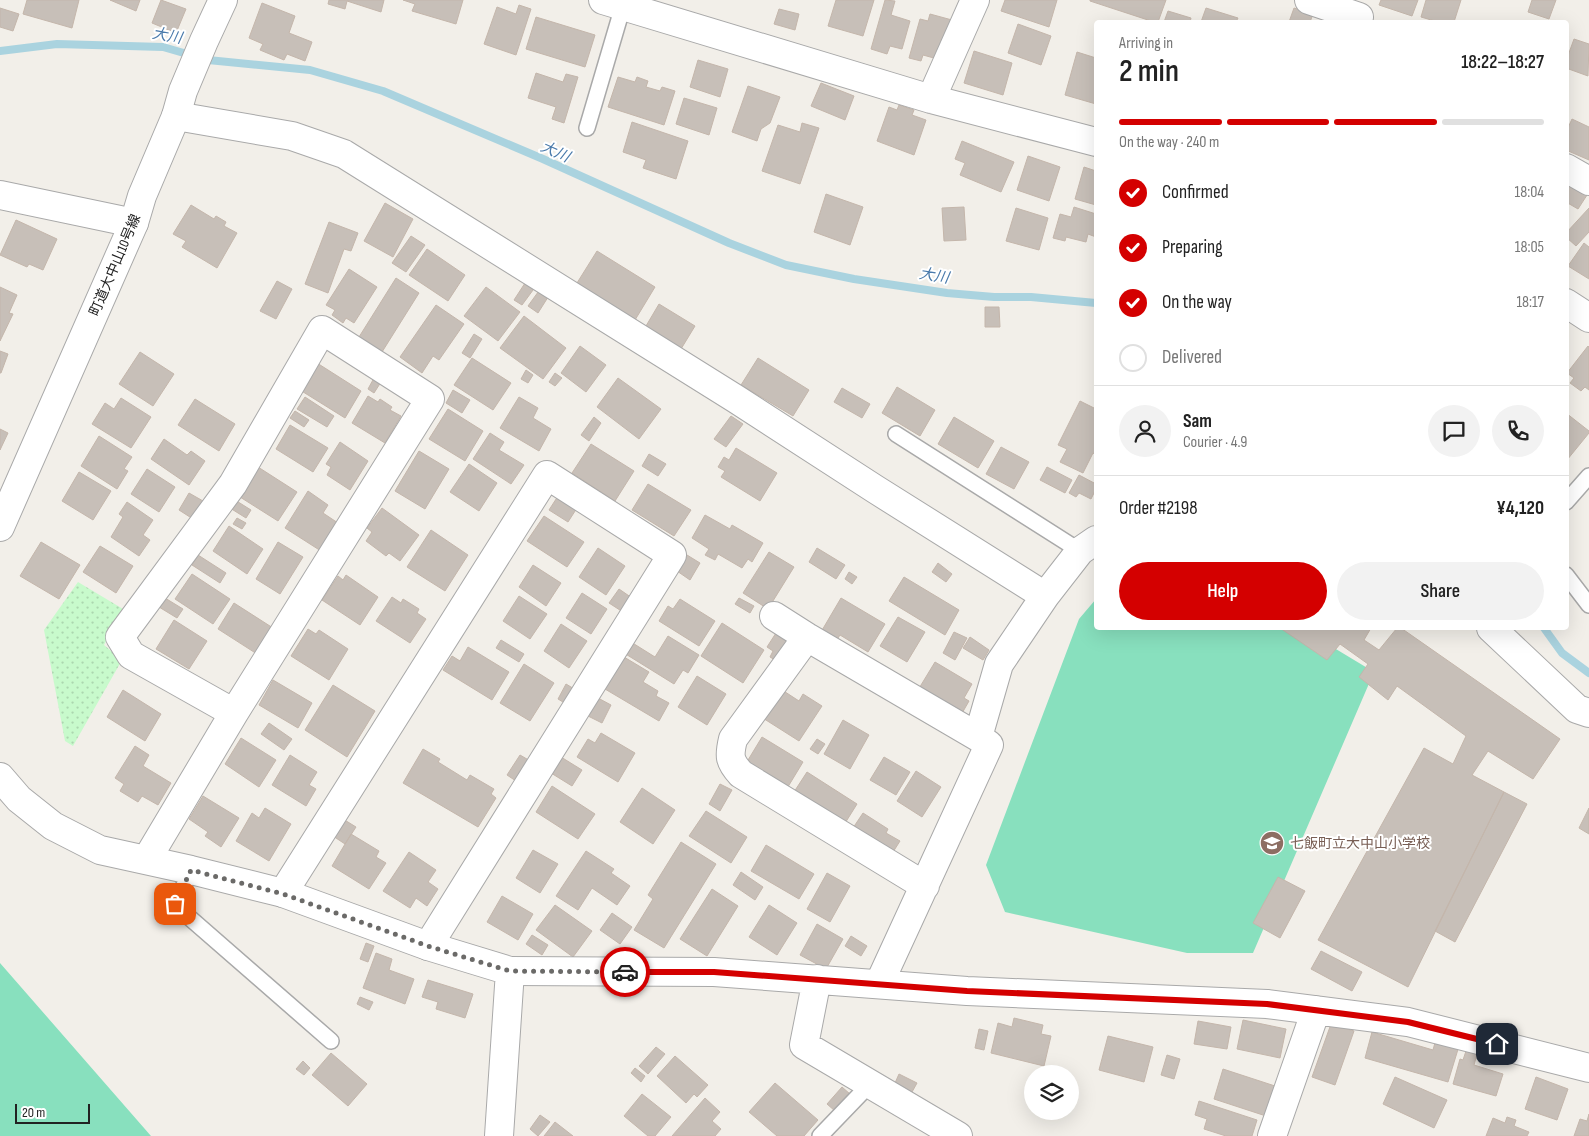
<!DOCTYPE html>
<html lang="en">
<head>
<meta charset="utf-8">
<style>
	body { margin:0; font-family:"Sofia Sans Condensed","Noto Sans JP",sans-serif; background:#f2f2f2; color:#222; height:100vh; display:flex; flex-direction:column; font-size:19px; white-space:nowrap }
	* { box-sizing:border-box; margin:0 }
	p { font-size:16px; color:#767676 }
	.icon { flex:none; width:28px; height:28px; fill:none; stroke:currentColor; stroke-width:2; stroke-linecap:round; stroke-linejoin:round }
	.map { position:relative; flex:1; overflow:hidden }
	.details { position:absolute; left:1094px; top:20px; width:475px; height:610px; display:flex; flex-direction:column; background:#fff; border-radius:5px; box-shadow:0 5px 20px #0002 }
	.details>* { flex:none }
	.buttons { position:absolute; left:1024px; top:1065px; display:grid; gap:10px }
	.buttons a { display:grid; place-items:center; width:55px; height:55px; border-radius:50%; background:#fff; box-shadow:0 5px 20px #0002; font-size:25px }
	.scale { position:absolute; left:15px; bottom:12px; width:75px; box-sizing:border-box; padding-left:5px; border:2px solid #222; border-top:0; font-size:14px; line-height:18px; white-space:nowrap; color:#222; -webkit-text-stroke:4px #fff; paint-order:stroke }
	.pin { position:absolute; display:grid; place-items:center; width:42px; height:42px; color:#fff; margin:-21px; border-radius:10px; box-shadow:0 2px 8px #0006 }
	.courier { position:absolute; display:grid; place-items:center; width:50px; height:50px; margin:-25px; border:4px solid #d40000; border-radius:50%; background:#fff; color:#222; box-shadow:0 1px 6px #0007 }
	.headline em { font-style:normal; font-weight:600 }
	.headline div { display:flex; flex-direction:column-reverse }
	.headline { display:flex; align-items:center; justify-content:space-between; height:85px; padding:0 25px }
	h1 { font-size:32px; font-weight:600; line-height:38px }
	.bar { display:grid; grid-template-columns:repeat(4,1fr); gap:8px 5px; align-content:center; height:60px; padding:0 25px }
	.bar i { height:6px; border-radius:4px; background:#e0e0e0 }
	.bar .selected { background:#d40000 }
	.bar p { grid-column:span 4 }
	.line { display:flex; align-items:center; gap:12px; padding:0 25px; border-top:1px solid #e0e0e0 }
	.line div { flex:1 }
	.round { display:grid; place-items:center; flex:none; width:52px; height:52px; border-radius:26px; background:#f2f2f2 }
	ol { padding:0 25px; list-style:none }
	li { display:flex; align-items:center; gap:15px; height:55px }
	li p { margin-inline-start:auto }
	li .icon { padding:5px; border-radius:50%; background:#d40000; color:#fff; stroke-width:4 }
	li:last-child { color:#767676 }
	li i { width:28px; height:28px; border:2px solid #e0e0e0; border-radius:50% }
	.primary-button { display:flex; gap:10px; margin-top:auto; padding:10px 25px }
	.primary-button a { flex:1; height:58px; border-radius:30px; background:#d40000; color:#fff; font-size:20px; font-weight:600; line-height:58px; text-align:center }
	.primary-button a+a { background:#f2f2f2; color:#222 }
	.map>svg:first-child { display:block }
	.park { fill:url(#park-dots) }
	.pitch { fill:#88e0be }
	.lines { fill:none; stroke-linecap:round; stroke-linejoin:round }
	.stream { stroke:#aad3df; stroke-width:8 }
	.building { fill:#c7bfb8; stroke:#c4b6ab }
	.service-casing { stroke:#a9a9a9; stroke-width:18 }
	.minor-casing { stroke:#a9a9a9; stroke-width:30 }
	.tertiary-casing { stroke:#a9a9a9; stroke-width:30 }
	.service { stroke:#fff; stroke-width:15 }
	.minor { stroke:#fff; stroke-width:28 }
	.tertiary { stroke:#fff; stroke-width:28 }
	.done { stroke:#6b6a68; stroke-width:5; stroke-dasharray:0 9 }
	.route { stroke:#d40000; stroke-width:6 }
	.labels { text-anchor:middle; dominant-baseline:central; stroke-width:4; stroke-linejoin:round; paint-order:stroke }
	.street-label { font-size:14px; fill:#222; stroke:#fff }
	.education-label { font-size:14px; fill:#785e54; stroke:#fff; text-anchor:start }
	.water-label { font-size:15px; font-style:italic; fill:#4a7aab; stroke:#fff }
</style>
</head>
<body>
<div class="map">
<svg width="1589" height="1136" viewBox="0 0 1589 1136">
	<defs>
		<pattern id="park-dots" width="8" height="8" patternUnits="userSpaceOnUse" patternTransform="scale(1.25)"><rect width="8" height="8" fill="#c8facc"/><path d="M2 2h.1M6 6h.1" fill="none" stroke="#acd6af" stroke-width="1.8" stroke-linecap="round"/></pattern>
	</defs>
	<rect width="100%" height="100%" fill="#f2efe9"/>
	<path class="park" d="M78,582L123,609L104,645L122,660L73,746L65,741L44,630Z"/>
	<path class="pitch" d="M1096,599V628H1301L1374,672L1253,953H1187L1005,912L986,865L1079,619Z
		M0,963L151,1136H0Z"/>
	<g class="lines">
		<path class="stream" d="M0,51L57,44L163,47L208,60L310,70L383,91L543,159L729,243L786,265L854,279L947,293L994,297H1031L1096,303
			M1544,628L1562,653L1589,673"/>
	</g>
	<path class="building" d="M27,0H79L72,28L23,14Z
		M110,0H140L136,11Z
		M161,0L186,9L176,33L152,23Z
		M329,0H384L381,12L347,1L345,9L328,4Z
		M403,0H463L456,24L412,11L415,4Z
		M836,0H874L863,36L828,26Z
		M885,0L895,1L891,15L910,21L902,49L890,46L887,54L871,49Z
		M1005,0H1057L1049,27L1001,11Z
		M1090,0H1166L1158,22H1154L1090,1Z
		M1381,0H1418L1412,16L1379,5Z
		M1426,0H1461L1454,22H1438L1421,17Z
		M1532,0H1556L1549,19L1528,12Z
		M262,3L295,16L289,33L312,42L305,61L287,54L284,60L260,50L263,44L249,38Z
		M519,5L531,9L516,55L484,44L497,7L516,14Z
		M0,8L19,14L13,31L0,27Z
		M1206,8L1238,18L1236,22H1201Z
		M1294,8L1313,14L1310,22H1289Z
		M779,9L799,14L795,30L774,24Z
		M1168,11L1191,18L1190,22H1164Z
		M930,14L952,20L941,60L923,55L921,61L909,58L920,19L928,21Z
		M536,17L595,35L585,67L526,49Z
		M1018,24L1051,36L1041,65L1008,53Z
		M1574,39L1589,44L1588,76L1566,68V61Z
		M974,51L1012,63L1003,95L964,83Z
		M1077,52L1096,58V104L1065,95Z
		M698,60L728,69L720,97L690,87Z
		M536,73L563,82L566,74L578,77L564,123L552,119L556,107L528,98Z
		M618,77L635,82L637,77L648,81L646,87L660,91L662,87L675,91L664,125L608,107Z
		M821,83L854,96L845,120L811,106Z
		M748,86L780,97L770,123L761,129L757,141L732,132Z
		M684,98L717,108L709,135L676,124Z
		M899,105L914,110L912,115L926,120L914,155L877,141L889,107L897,110Z
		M1572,119L1589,127V160L1566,150V132Z
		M632,122L688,141L676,179L643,168L646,160L623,152Z
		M802,123L819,128L800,184L762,171L778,125L800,132Z
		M962,141L1014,162L1001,192L960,175L965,163L955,159Z
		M1028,156L1060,167L1049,201L1017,190Z
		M1084,167L1096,171V205L1075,199Z
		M1566,179L1589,192L1578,209L1566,202Z
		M826,194L863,207L850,245L814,232Z
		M385,203L413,219L393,257L364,241Z
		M191,205L214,219L216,216L226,222L224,226L237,233L217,268L182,247L186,241L173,234Z
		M964,207L966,240L944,241L942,208Z
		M1074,207L1096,214V237L1088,234L1086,242L1066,237L1065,241L1053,238L1060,214L1071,217Z
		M1016,208L1048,218L1039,250L1006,241Z
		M1589,208V232L1576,246L1566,237V233Z
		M16,220L57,239L43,270L29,264L27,267L0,255Z
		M329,222L358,233L351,251L344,249L328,293L305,284Z
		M411,236L425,245L406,272L392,263Z
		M1584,243L1589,247V279L1568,266Z
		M427,249L465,275L448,301L409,275Z
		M597,251L655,287L635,320L577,283Z
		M349,269L377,287L354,323L346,318L343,323L332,315L335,310L326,305Z
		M396,278L419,293L382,352L359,337Z
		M527,280L536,286L522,305L514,300Z
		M277,281L292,289L276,319L260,311Z
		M0,287L17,295L9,313L13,314L0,341Z
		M486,287L520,312L498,341L464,316Z
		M541,288L550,294L538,313L528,306Z
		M659,304L695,326L681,349L646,326Z
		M436,305L464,324L439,360L433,356L422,373L400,357Z
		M985,307H999L1000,327H985Z
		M524,316L566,348L543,379L500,348Z
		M474,334L482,339L470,358L462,353Z
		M580,346L606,365L586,392L561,373Z
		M1588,346L1589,347V390L1585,387L1581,391L1570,383L1574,378L1567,373Z
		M0,351L8,354L1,373H0Z
		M140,352L174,374L153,406L119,384Z
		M472,358L511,383L493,410L454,385Z
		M758,358L809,390L793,416L741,385Z
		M317,363L361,391L345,418L300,390Z
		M526,370L533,375L528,383L521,379Z
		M555,373L562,378L555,386L549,382Z
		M374,378L381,382L374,393L368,389Z
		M618,378L661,409L639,439L597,407Z
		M897,387L935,410L920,436L882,413Z
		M842,388L870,404L862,418L834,402Z
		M453,390L470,400L462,413L446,403Z
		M368,396L378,402L380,399L392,407L390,410L401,416L385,443L352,423Z
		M305,397L334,416L327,427L297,409Z
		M519,397L538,408L533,418L551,429L539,451L500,428Z
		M121,398L151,417L131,448L92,424L105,403L114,409Z
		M195,399L235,424L219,451L178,425Z
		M1080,401L1096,409V455L1093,453L1083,473L1060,462L1067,449L1058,445Z
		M448,409L483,431L465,461L429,439Z
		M295,411L309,420L304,427L290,418Z
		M1566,413L1589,431V433L1567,460Z
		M731,416L743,424L726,447L714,439Z
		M594,417L601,423L589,441L581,435Z
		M954,417L994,441L978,468L938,444Z
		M290,425L328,448L313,472L276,449Z
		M0,429L8,433L0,450Z
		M490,433L504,442L499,450L524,465L511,484L473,459Z
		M99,436L132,457L124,469L128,471L117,489L81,466Z
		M164,439L187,455L191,451L205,461L189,485L151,459Z
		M340,442L368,461L350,490L327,475L331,467L326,464Z
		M591,444L634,471L615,501L572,473Z
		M1001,447L1029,462L1014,489L986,474Z
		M736,448L777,473L760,501L721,477L725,471L718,467L724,457L729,460Z
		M419,451L449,469L425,509L395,491Z
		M649,454L666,464L658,476L642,466Z
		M469,464L497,483L479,511L450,492Z
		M258,467L297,492L278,521L240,497Z
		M1047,467L1072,480L1065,493L1040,480Z
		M147,469L175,487L159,512L131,494Z
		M79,472L111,491L93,520L62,501Z
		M1079,475L1096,484V489L1091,499L1079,493L1076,497L1069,493Z
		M648,484L691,510L674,536L632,510Z
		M308,491L328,505L323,513L338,523L321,551L285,528Z
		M189,493L203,501L193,519L179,510Z
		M558,496L577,508L568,522L549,510Z
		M235,500L251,510L246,518L230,508Z
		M127,502L153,520L143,535L150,540L139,556L111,537L123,517L119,514Z
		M382,508L419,535L400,561L389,553L386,556L366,541L372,532L367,528Z
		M705,515L730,529L732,525L763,543L752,562L748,559L742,568L718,554L715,560L705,555L709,549L692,538Z
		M544,516L584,542L567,567L527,541Z
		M237,518L246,523L242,529L233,524Z
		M229,526L263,549L247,574L213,551Z
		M431,530L468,555L445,591L407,567Z
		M41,542L80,565L59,599L20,576Z
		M278,542L303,557L280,594L256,579Z
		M100,546L133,566L116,593L83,572Z
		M598,548L625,566L606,595L579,577Z
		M817,548L845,565L836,579L809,562Z
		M769,552L794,567L768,609L743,593Z
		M198,555L226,573L220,583L192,565Z
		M687,555L700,563L690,580L677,571Z
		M938,563L952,574L946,582L932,572Z
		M533,565L561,583L546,606L519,587Z
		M849,572L857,577L852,584L845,579Z
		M192,574L230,599L213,624L175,599Z
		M346,575L378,597L360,625L322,600L338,576L343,580Z
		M904,577L959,610L945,635L889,601Z
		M619,589L635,600L626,614L609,603Z
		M582,593L607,609L591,634L566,618Z
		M519,596L547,614L530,639L503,621Z
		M392,597L401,603L403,599L419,609L417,613L426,619L410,643L376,621Z
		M165,598L183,609L177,618L159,607Z
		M739,598L754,606L750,613L735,604Z
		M841,598L885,624L868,652L840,635L836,641L821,632Z
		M680,599L715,621L699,646L659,621L668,606L673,609Z
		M234,603L273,628L257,654L218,629Z
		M898,617L925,632L907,662L880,646Z
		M174,620L207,641L189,669L156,649Z
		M722,623L764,650L743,683L701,656Z
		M561,624L587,641L569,668L544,651Z
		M1280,628H1371L1364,640L1379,650L1397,628H1401L1560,739L1533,779L1488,751L1472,775L1504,792L1408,987L1318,940L1424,748L1453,764L1466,736L1397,686L1388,700L1359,677L1368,664L1340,644L1327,660Z
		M308,629L316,634L319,630L348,649L329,680L291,656Z
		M954,632L967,638L955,660L943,653Z
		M776,633L792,643L780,663L770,657L773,651L767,647Z
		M668,636L699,655L688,673L683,670L674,684L624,653L631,642L655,657Z
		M970,637L989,650L983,660L963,648Z
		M501,640L524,654L519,662L496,648Z
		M468,647L509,672L492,700L443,670L452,656L460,661Z
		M624,657L649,672L643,682L658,691L656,696L669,703L659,721L605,689Z
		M935,662L972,684L964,698L969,701L961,715L918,690Z
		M524,664L554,683L530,721L500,703Z
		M697,676L726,694L707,725L678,707Z
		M273,680L312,703L298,728L259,705Z
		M566,684L576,690L568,705L558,699Z
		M333,685L375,711L347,757L305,730Z
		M776,686L799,701L803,694L822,706L799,741L758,715Z
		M123,690L161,714L145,741L107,717Z
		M598,698L611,705L602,723L588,716Z
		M843,720L869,735L850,769L824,754Z
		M269,723L292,739L284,750L261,734Z
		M601,733L635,753L618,782L577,757L588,739L595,743Z
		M762,737L803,762L783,795L742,770Z
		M241,738L276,760L259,787L225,764Z
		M817,739L825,744L818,754L810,749Z
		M135,746L149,755L143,766L171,783L158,805L142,796L138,802L120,791L124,784L115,778Z
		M423,749L440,759L438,762L467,780L470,775L494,789L491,794L496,798L478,827L403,783Z
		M290,755L317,772L309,785L316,789L306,806L272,785Z
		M520,755L532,762L519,783L507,775Z
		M561,757L582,770L572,786L551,773Z
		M884,757L910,772L896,795L870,780Z
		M916,771L941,787L922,817L897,801Z
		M807,772L857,804L842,828L794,792Z
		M720,784L732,790L720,811L709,804Z
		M552,786L595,814L578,839L536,812Z
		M642,788L675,810L653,844L620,822Z
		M1504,792L1527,804L1455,942L1435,931Z
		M203,796L239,818L221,847L205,836L208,832L189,819Z
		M265,808L291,824L269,861L236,841L252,813L259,818Z
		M1589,808V834L1579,828Z
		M706,811L747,837L731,863L689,836Z
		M863,813L888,829L886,833L900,841L888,860L849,834Z
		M343,819L356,827L345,844L333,836Z
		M351,834L379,851L376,857L386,863L369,889L332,866Z
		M681,842L716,864L664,948L634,930L653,899L648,895Z
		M766,845L814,874L799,899L751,871Z
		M533,850L558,864L540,893L516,878Z
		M586,851L614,869L611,873L630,886L617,905L592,888L578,910L556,896Z
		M409,852L436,870L428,882L438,889L427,906L416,898L410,908L383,891Z
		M741,872L763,887L755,900L733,885Z
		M827,873L850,886L830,922L807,909Z
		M1278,877L1305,891L1280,938L1253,923Z
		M712,889L738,906L707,956L680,939Z
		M502,896L533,914L518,940L487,922Z
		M555,905L592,931L573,957L536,930Z
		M769,905L797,923L777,955L749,937Z
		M612,913L632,927L620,944L600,930Z
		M817,924L843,939L826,969L800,955Z
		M532,935L548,945L542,955L526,944Z
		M851,936L867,946L861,956L845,946Z
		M366,943L374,946L368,962L360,959Z
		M1321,951L1362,972L1352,991L1311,969Z
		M376,953L392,959L389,970L414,979L405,1004L363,988Z
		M428,980L473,994L465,1018L436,1009L438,1002L422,997Z
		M360,997L373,1002L369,1010L357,1004Z
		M1014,1018L1043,1025L1041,1034L1051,1036L1044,1066L991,1053L998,1023L1012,1027Z
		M1243,1020L1286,1029L1280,1058L1237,1049Z
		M1198,1021L1231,1027L1227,1049L1194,1044Z
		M1331,1024L1354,1031L1335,1085L1312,1077Z
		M979,1029L988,1031L984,1050L975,1048Z
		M1372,1032L1433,1050L1436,1039L1459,1046L1448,1082L1365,1058Z
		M1108,1036L1153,1047L1144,1082L1099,1070Z
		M656,1047L665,1054L648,1074L639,1066Z
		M1466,1051L1477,1054L1474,1065L1503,1074L1496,1096L1453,1084L1460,1059L1463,1060Z
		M331,1053L367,1084L348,1106L312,1075Z
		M1167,1055L1180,1059L1174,1079L1161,1075Z
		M675,1056L708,1085L697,1097L694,1094L686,1103L657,1076Z
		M303,1061L310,1068L304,1075L296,1069Z
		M635,1068L645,1076L641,1082L631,1073Z
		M1223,1069L1275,1086L1266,1116L1214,1099Z
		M899,1074L917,1083L912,1092L895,1083Z
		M1395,1077L1447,1100L1434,1128L1383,1104Z
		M1536,1077L1568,1089L1557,1120L1525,1109Z
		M775,1083L818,1120L804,1136H777L749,1112Z
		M842,1087L850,1094L835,1111L827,1104Z
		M642,1094L671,1117L655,1136H648L624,1116Z
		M705,1098L720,1112L712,1121L721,1129L715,1136H672Z
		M1199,1101L1257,1120L1252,1136H1226L1204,1129L1207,1119L1195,1115Z
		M1589,1114V1136H1574L1580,1119L1587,1121Z
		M540,1115L550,1122L538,1136L530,1129Z
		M1507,1117L1516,1120L1514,1126L1529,1132L1527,1136H1486L1493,1118L1505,1123Z
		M555,1122L573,1136H544Z"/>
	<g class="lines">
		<g class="service-casing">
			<path id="service" d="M587,128L623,6
				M896,434L1080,551
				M1566,502L1589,476
				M1566,575L1589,605
				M191,870L175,905L331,1041
				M820,1136L870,1084"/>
		</g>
		<g class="minor-casing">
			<path id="minor" d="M603,0L931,99L1096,142
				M1309,0L1359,17
				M931,99L975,0
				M176,116L292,136L344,154L736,399L875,489L1045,596L999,664L978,737L989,745L879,984
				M1566,168L1589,181
				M0,195L134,223
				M1566,303L1589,318
				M1045,596L1080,551L1096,540
				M774,616L807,637L978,737
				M1491,628L1577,709L1589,713
				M807,637L733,739C729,756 729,761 741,774L925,886
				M147,859L234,713L430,399L322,330L233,484L120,637L131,655L234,713
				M283,893L547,475L672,555L428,946
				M510,971L714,972L967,991L1267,1004L1408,1022L1589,1068
				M817,979L804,1045L958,1136
				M1272,1136L1316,1010"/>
		</g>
		<g class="tertiary-casing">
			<path id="tertiary" d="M0,527L134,223L142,196L176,116L183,91L204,41L223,0
				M0,777L19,799L53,826L100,850L191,870L283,893L428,946L510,971L499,1136"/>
		</g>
		<use href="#service" class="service"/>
		<use href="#minor" class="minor"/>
		<use href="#tertiary" class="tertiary"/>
	</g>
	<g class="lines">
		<path class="done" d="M175,904L191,870L283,894L428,946L510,971L625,972"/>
		<path class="route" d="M625,972H714L967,991L1267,1004L1408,1022L1497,1044"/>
	</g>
	<defs>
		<g id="school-disc" transform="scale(1.25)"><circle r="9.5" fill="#8d6e63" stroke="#fff"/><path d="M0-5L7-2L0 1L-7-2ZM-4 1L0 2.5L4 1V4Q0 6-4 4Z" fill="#fff"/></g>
	</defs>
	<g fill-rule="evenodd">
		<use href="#school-disc" x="1272" y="843"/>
	</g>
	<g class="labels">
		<g class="street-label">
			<text transform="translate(115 265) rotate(-67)">町道大中山10号線</text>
		</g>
		<g class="education-label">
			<text x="1290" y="843">七飯町立大中山小学校</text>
		</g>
		<g class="water-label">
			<text transform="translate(167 36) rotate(10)">大川</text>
			<text transform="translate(555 152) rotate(24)">大川</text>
			<text transform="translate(934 276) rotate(9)">大川</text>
		</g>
	</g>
</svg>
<div class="buttons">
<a><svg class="icon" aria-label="layers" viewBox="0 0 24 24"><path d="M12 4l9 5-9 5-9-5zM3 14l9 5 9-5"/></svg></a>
</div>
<div class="scale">20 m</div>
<div class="pin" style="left:175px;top:904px;background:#ea580c"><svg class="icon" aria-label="bag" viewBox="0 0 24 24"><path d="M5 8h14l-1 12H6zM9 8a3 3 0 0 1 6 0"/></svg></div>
<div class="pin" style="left:1497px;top:1044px;background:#1f2937"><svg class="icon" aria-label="home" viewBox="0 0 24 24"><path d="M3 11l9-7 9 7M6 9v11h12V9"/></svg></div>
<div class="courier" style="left:625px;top:972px"><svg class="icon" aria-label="car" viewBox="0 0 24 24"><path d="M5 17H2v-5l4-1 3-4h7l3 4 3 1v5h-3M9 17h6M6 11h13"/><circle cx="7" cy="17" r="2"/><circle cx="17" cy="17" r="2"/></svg></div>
<section class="details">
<div class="headline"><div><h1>2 min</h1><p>Arriving in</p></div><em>18:22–18:27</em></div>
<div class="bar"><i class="selected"></i><i class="selected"></i><i class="selected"></i><i></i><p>On the way · 240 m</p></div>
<ol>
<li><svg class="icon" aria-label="check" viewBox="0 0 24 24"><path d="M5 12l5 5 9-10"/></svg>Confirmed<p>18:04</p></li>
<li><svg class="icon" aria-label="check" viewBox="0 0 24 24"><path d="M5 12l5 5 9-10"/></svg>Preparing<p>18:05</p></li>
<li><svg class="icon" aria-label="check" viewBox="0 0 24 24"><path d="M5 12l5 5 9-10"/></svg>On the way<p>18:17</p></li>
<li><i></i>Delivered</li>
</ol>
<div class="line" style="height:90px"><a class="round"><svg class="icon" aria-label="person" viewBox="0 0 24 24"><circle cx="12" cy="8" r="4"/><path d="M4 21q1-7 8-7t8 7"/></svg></a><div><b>Sam</b><p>Courier · 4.9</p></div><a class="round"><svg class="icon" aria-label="chat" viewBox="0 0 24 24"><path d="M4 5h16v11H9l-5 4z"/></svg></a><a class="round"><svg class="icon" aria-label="phone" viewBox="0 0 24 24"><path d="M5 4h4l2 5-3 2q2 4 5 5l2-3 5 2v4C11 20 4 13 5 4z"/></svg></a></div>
<div class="line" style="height:65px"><div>Order #2198</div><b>¥4,120</b></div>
<div class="primary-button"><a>Help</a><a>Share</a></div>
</section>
</div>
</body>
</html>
